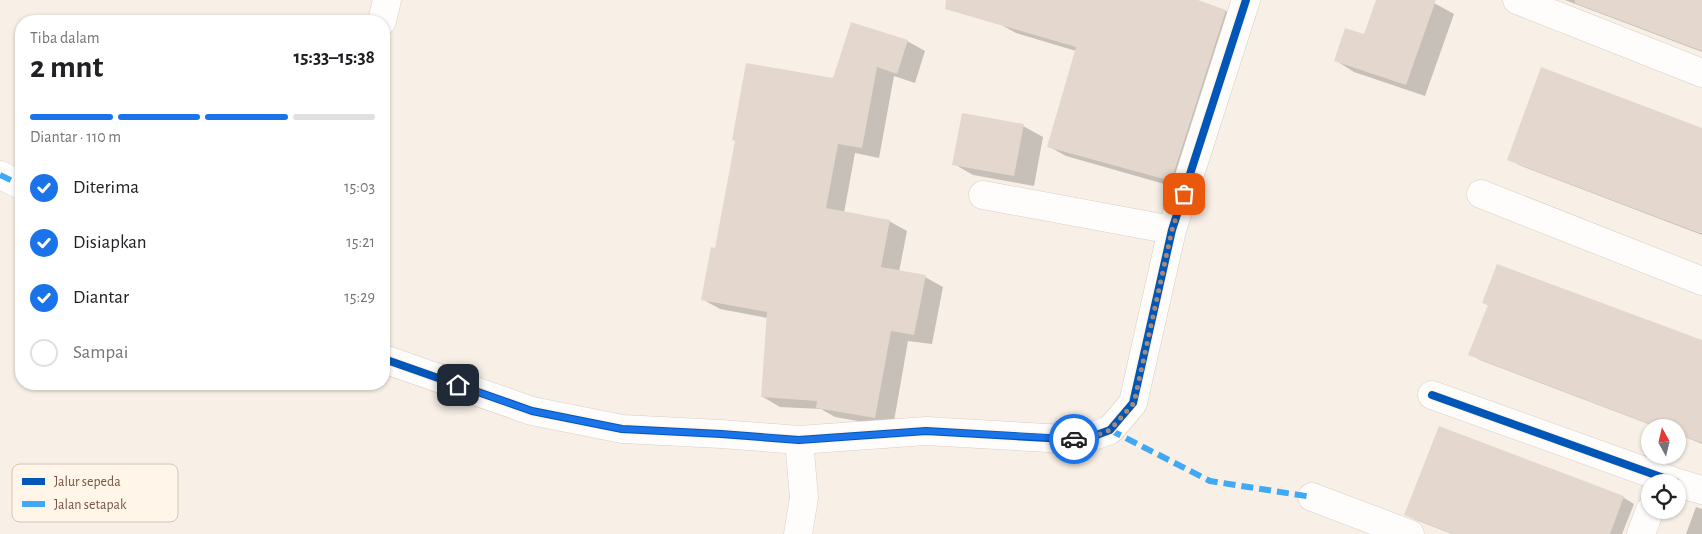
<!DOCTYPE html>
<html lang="id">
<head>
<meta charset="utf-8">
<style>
	body { margin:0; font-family:"Alegreya Sans",sans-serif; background:#f6f6f6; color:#202124; height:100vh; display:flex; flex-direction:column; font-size:19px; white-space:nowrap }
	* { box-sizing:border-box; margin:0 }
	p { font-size:16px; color:#757577 }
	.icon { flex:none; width:28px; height:28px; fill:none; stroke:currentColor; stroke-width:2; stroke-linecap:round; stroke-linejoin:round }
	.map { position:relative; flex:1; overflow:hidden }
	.side { position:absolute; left:15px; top:15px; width:375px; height:375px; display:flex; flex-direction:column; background:#fff; border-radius:20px; box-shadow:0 1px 4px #0004 }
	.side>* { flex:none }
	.needle { width:32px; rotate:352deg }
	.controls { position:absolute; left:1641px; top:419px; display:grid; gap:10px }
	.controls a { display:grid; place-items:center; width:45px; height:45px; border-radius:50%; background:#fff; box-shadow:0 1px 4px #0004; font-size:25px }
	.pin { position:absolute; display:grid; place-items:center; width:42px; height:42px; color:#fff; margin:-21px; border-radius:10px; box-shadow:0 2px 8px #0006 }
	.courier { position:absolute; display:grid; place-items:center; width:50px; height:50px; margin:-25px; border:4px solid #1a73e8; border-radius:50%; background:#fff; color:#222; box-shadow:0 1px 6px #0007 }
	.headline em { font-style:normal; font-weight:700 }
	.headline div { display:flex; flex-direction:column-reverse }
	.headline { display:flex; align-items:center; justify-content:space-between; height:85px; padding:0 15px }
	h1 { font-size:32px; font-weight:700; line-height:38px }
	.bar { display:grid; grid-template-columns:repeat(4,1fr); gap:8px 5px; align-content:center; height:60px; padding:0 15px }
	.bar i { height:6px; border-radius:4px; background:#e0e0e0 }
	.bar .current { background:#1a73e8 }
	.bar p { grid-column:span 4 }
	ol { padding:0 15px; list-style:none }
	li { display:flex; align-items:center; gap:15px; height:55px }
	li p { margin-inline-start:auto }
	li .icon { padding:5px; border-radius:50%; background:#1a73e8; color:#fff; stroke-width:4 }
	li:last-child { color:#757577 }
	li i { width:28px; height:28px; border:2px solid #e0e0e0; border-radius:50% }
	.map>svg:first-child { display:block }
	.shadow { fill:#0003 }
	.building { fill:#e4d8ce }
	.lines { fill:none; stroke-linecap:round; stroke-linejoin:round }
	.minor-casing { stroke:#d9cdc5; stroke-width:29 }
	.minor { stroke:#fefdfb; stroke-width:28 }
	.quiet { stroke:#3fa9f5; stroke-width:6; stroke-dasharray:12 6; stroke-linecap:butt }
	.cycleway-casing { stroke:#fff5e8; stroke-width:11 }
	.cycleway { stroke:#0057b8; stroke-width:8 }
	.done { stroke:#a48b7e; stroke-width:5; stroke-dasharray:0 9 }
	.route { stroke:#1a73e8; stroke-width:6 }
	.key { fill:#fff5e8; stroke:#d6c5b7; stroke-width:1 }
	.key-label { font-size:14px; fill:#765546 }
</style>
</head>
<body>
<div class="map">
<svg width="1702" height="534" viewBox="0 0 1702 534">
	<rect width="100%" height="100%" fill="#f8f0e7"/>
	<path class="shadow" d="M1005,0H1194L1226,11L1243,21L1189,191L1066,156L1048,146L1076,51L1016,33L998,23Z
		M1377,0H1426L1434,3L1454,14L1425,96L1354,72L1335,60L1365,36Z
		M1565,0H1702V52Z
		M907,41L925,51L915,83L894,76L879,158L855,153L844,213L889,221L907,231L899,272L925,277L943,287L932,344L908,341L893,427L835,417L821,409L780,407L763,397L768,318L720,309L702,299L716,249L834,79Z
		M1023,126L1043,137L1034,186L973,175L954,164Z
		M1702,130V235L1519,165L1509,159Z
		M1483,302L1702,342V444L1678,434V428H1659L1480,360L1470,354L1489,306Z
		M1440,428L1624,498L1634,504L1622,534H1452L1416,520L1405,514Z
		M1696,507L1702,509V534H1686Z"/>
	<path class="building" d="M946,0H1198L1226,10L1171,181L1047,147L1076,47L945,9Z
		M1376,0H1436L1406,85L1334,61L1345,28L1364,34Z
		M1575,0H1702V51L1575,3Z
		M851,22L908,40L897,74L877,67L862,148L838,144L826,208L890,220L881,267L926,275L914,335L891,331L875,418L816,408L817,401L761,397L767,312L701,300L711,247L715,248L735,141L732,140L746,63L833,78Z
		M1541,67L1702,128V234L1507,160Z
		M962,113L1024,124L1014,176L952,165Z
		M1497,264L1702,340V443L1678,434V428H1660L1468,355L1488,305L1482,303Z
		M1439,426L1624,496L1610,534H1453L1404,515Z"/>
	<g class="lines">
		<g class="minor-casing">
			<path id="minor" d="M1517,0L1702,73
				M382,21L387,0
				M0,175L21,185
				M1481,194L1702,281
				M983,195L1172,230
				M384,359L532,411L622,429L721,434L799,440L926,431L1083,440L1110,430L1133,403L1172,230L1246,0
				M1432,395L1675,482
				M1678,483L1702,490
				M1312,497L1410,534
				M798,534L804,498L799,440
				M1641,534L1650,510"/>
		</g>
		<use href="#minor" class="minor"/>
		<path class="quiet" d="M0,175L21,185
			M1110,430L1210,481L1312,497"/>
		<g class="cycleway-casing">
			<path id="cycleway" d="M384,359L532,411L622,429L721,434L799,440L926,431L1083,440L1110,430L1133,403L1172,230L1246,0
				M1432,395L1675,482"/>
		</g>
		<use href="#cycleway" class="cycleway"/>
	</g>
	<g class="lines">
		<path class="done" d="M1074,439L1084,440L1110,430L1134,403L1172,230L1184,194"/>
		<path class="route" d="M458,385L532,411L622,429L722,434L799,440L926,431L1074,439"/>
	</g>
	<rect x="12" y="464" width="166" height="58" rx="8" class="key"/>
	<rect x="22" y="478" width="23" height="7" fill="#0057b8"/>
	<rect x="22" y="501" width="23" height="6" fill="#3fa9f5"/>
	<g class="key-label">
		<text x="54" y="486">Jalur sepeda</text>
		<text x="54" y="509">Jalan setapak</text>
	</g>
</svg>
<div class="controls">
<a><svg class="needle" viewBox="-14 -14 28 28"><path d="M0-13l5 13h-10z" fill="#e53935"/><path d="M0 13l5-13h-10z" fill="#757577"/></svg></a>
<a><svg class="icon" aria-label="locate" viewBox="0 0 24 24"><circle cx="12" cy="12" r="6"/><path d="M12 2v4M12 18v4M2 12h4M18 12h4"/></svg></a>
</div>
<div class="pin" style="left:1184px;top:194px;background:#ea580c"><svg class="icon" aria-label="bag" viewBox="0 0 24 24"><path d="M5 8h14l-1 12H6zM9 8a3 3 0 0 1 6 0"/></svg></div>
<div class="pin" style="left:458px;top:385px;background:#1f2937"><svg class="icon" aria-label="home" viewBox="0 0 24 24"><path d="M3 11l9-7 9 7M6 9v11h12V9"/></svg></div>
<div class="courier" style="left:1074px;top:439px"><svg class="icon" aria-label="car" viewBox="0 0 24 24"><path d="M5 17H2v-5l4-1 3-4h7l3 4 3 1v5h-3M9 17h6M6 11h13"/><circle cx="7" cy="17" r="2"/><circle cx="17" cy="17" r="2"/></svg></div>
<section class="side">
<div class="headline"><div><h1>2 mnt</h1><p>Tiba dalam</p></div><em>15:33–15:38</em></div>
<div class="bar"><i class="current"></i><i class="current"></i><i class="current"></i><i></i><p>Diantar · 110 m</p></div>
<ol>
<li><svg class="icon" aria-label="check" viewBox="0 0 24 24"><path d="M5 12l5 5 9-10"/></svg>Diterima<p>15:03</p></li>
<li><svg class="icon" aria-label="check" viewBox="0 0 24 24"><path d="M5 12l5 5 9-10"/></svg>Disiapkan<p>15:21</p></li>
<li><svg class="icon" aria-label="check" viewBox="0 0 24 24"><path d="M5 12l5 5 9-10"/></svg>Diantar<p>15:29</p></li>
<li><i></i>Sampai</li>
</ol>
</section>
</div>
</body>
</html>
